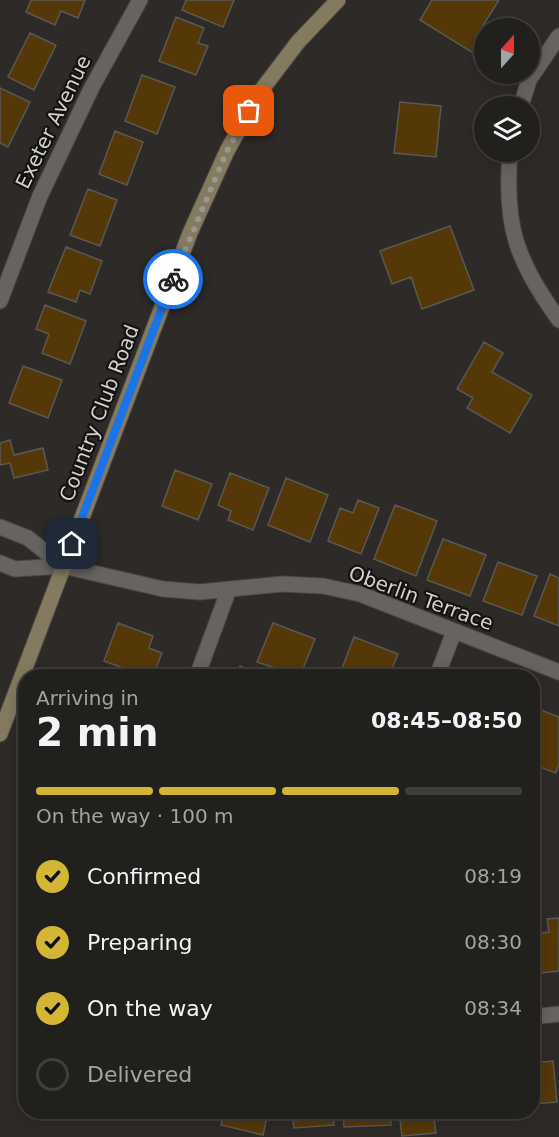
<!DOCTYPE html>
<html lang="en">
<head>
<meta charset="utf-8">
<style>
	body { margin:0; font-family:"DejaVu Sans",sans-serif; background:#2a2826; color:#f1f3f6; height:100vh; display:flex; flex-direction:column; font-size:22px; white-space:nowrap }
	* { box-sizing:border-box; margin:0 }
	p { font-size:20px; color:#a2a3a4 }
	.icon { flex:none; width:33px; height:33px; fill:none; stroke:currentColor; stroke-width:2; stroke-linecap:round; stroke-linejoin:round }
	.map { position:relative; flex:1; overflow:hidden }
	.drawer { position:absolute; left:18px; top:669px; width:522px; height:450px; display:flex; flex-direction:column; background:#22201d; border-radius:24px; box-shadow:0 3px 15px #0003,0 0 0 2px #3f3e3b }
	.drawer>* { flex:none }
	.needle { width:39px; rotate:21deg }
	.fabs { position:absolute; left:474px; top:18px; display:grid; gap:12px }
	.fabs a { display:grid; place-items:center; width:66px; height:66px; border-radius:50%; background:#22201d; box-shadow:0 3px 15px #0003,0 0 0 2px #3f3e3b; font-size:30px }
	.pin { position:absolute; display:grid; place-items:center; width:51px; height:51px; color:#fff; margin:-26px; border-radius:12px; box-shadow:0 3px 9px #0006 }
	.courier { position:absolute; display:grid; place-items:center; width:60px; height:60px; margin:-30px; border:4px solid #1a73e8; border-radius:50%; background:#fff; color:#222; box-shadow:0 2px 8px #0007 }
	.summary em { font-style:normal; font-weight:800 }
	.summary div { display:flex; flex-direction:column-reverse }
	.summary { display:flex; align-items:center; justify-content:space-between; height:102px; padding:0 18px }
	h1 { font-size:39px; font-weight:800; line-height:45px }
	.bar { display:grid; grid-template-columns:repeat(4,1fr); gap:9px 6px; align-content:center; height:72px; padding:0 18px }
	.bar i { height:8px; border-radius:4px; background:#3f3e3b }
	.bar .active { background:#d4b635 }
	.bar p { grid-column:span 4 }
	ol { padding:0 18px; list-style:none }
	li { display:flex; align-items:center; gap:18px; height:66px }
	li p { margin-inline-start:auto }
	li .icon { padding:6px; border-radius:50%; background:#d4b635; color:#111; stroke-width:4 }
	li:last-child { color:#a2a3a4 }
	li i { width:33px; height:33px; border:3px solid #3f3e3b; border-radius:50% }
	.map>svg:first-child { display:block }
	.building { fill:#553808; stroke:#5b5854; stroke-width:1.5 }
	.lines { fill:none; stroke-linecap:round; stroke-linejoin:round }
	.street-casing { stroke:#4b4745; stroke-width:17 }
	.secondary-casing { stroke:#4b4745; stroke-width:17 }
	.street { stroke:#676360; stroke-width:15 }
	.secondary { stroke:#847a5f; stroke-width:15 }
	.done { stroke:#999794; stroke-width:6; stroke-dasharray:0 10.8 }
	.route { stroke:#1a73e8; stroke-width:8 }
	.labels { text-anchor:middle; dominant-baseline:central; stroke-width:4.5; stroke-linejoin:round; paint-order:stroke }
	.street-label { font-size:20px; fill:#d3d1cf; stroke:#141311 }
</style>
</head>
<body>
<div class="map">
<svg width="559" height="1137" viewBox="0 0 559 1137">
	<rect width="100%" height="100%" fill="#2d2a27"/>
	<path class="building" d="M31,0H85L78,18L61,11L55,25L26,12Z
		M186,0H234L223,27L182,10Z
		M432,0H499L477,35L484,40V46L478,56L420,20Z
		M176,17L204,28L198,43L208,46L196,75L159,61Z
		M30,33L56,45L34,90L8,77Z
		M142,75L175,87L157,134L125,121Z
		M0,88L30,102L8,147L0,143Z
		M400,102L441,106L436,157L394,153Z
		M115,131L143,142L127,185L99,174Z
		M88,189L117,200L100,246L70,235Z
		M450,226L474,290L422,309L411,277L392,284L380,251Z
		M66,247L102,261L90,294L80,290L76,302L48,292Z
		M45,305L86,321L70,364L42,353L49,334L36,329Z
		M484,342L503,353L492,372L532,395L510,433L467,408L473,398L457,389Z
		M23,366L62,380L48,418L9,403Z
		M10,440L14,455L43,448L48,470L14,478L10,463L0,465V443Z
		M175,470L212,484L198,520L162,506Z
		M230,473L269,488L253,530L228,520L231,511L218,505Z
		M286,478L328,495L310,542L268,525Z
		M358,500L379,508L361,554L328,541L340,508L353,513Z
		M395,505L437,521L416,576L374,559Z
		M443,539L486,555L470,596L427,580Z
		M498,562L537,576L522,615L483,601Z
		M550,574L559,578V626L534,616Z
		M118,623L153,636L149,648L162,653L153,676H145L104,661Z
		M273,623L315,639L300,676L257,662Z
		M354,637L398,654L389,676H339Z
		M240,666L268,676H236Z
		M536,708L559,717V764L556,773L532,764V717Z
		M559,918V971L541,973L536,934L549,932L547,919Z
		M553,1061L557,1102L532,1104V1063Z
		M224,1112H268L263,1135L221,1125Z
		M292,1112H333L334,1125L294,1128Z
		M343,1112H390L391,1125L344,1127Z
		M399,1112H446L447,1118L434,1119L436,1133L402,1136Z"/>
	<g class="lines">
		<g class="street-casing">
			<path id="street" d="M521,106L529,80L559,36
				M510,152C504,227 516,259 559,320
				M0,301L40,196L92,87L140,0
				M0,527L28,538L63,566
				M0,563L15,569L63,566L163,589L200,592L282,584L323,586L360,594L559,672
				M197,676L229,589
				M437,676L454,632
				M532,1017L559,1014"/>
		</g>
		<g class="secondary-casing">
			<path id="secondary" d="M0,734L190,233L227,151L260,92L298,42L338,0"/>
		</g>
		<use href="#street" class="street"/>
		<use href="#secondary" class="secondary"/>
	</g>
	<g class="lines">
		<path class="done" d="M173,279L227,151L249,111"/>
		<path class="route" d="M72,544L173,279"/>
	</g>
	<g class="labels">
		<g class="street-label">
			<text transform="translate(53 122) rotate(-64)">Exeter Avenue</text>
			<text transform="translate(99 413) rotate(-69)">Country Club Road</text>
			<text transform="translate(421 598) rotate(20)">Oberlin Terrace</text>
		</g>
	</g>
</svg>
<div class="fabs">
<a><svg class="needle" viewBox="-14 -14 28 28"><path d="M0-13l5 13h-10z" fill="#e53935"/><path d="M0 13l5-13h-10z" fill="#a2a3a4"/></svg></a>
<a><svg class="icon" aria-label="layers" viewBox="0 0 24 24"><path d="M12 4l9 5-9 5-9-5zM3 14l9 5 9-5"/></svg></a>
</div>
<div class="pin" style="left:249px;top:111px;background:#ea580c"><svg class="icon" aria-label="bag" viewBox="0 0 24 24"><path d="M5 8h14l-1 12H6zM9 8a3 3 0 0 1 6 0"/></svg></div>
<div class="pin" style="left:72px;top:544px;background:#1f2937"><svg class="icon" aria-label="home" viewBox="0 0 24 24"><path d="M3 11l9-7 9 7M6 9v11h12V9"/></svg></div>
<div class="courier" style="left:173px;top:279px"><svg class="icon" aria-label="bike" viewBox="0 0 24 24"><circle cx="6" cy="16" r="4"/><circle cx="18" cy="16" r="4"/><path d="M6 16l4-8h5l3 8M10 8l3 8H6M13 5h3"/></svg></div>
<section class="drawer">
<div class="summary"><div><h1>2 min</h1><p>Arriving in</p></div><em>08:45–08:50</em></div>
<div class="bar"><i class="active"></i><i class="active"></i><i class="active"></i><i></i><p>On the way · 100 m</p></div>
<ol>
<li><svg class="icon" aria-label="check" viewBox="0 0 24 24"><path d="M5 12l5 5 9-10"/></svg>Confirmed<p>08:19</p></li>
<li><svg class="icon" aria-label="check" viewBox="0 0 24 24"><path d="M5 12l5 5 9-10"/></svg>Preparing<p>08:30</p></li>
<li><svg class="icon" aria-label="check" viewBox="0 0 24 24"><path d="M5 12l5 5 9-10"/></svg>On the way<p>08:34</p></li>
<li><i></i>Delivered</li>
</ol>
</section>
</div>
</body>
</html>
